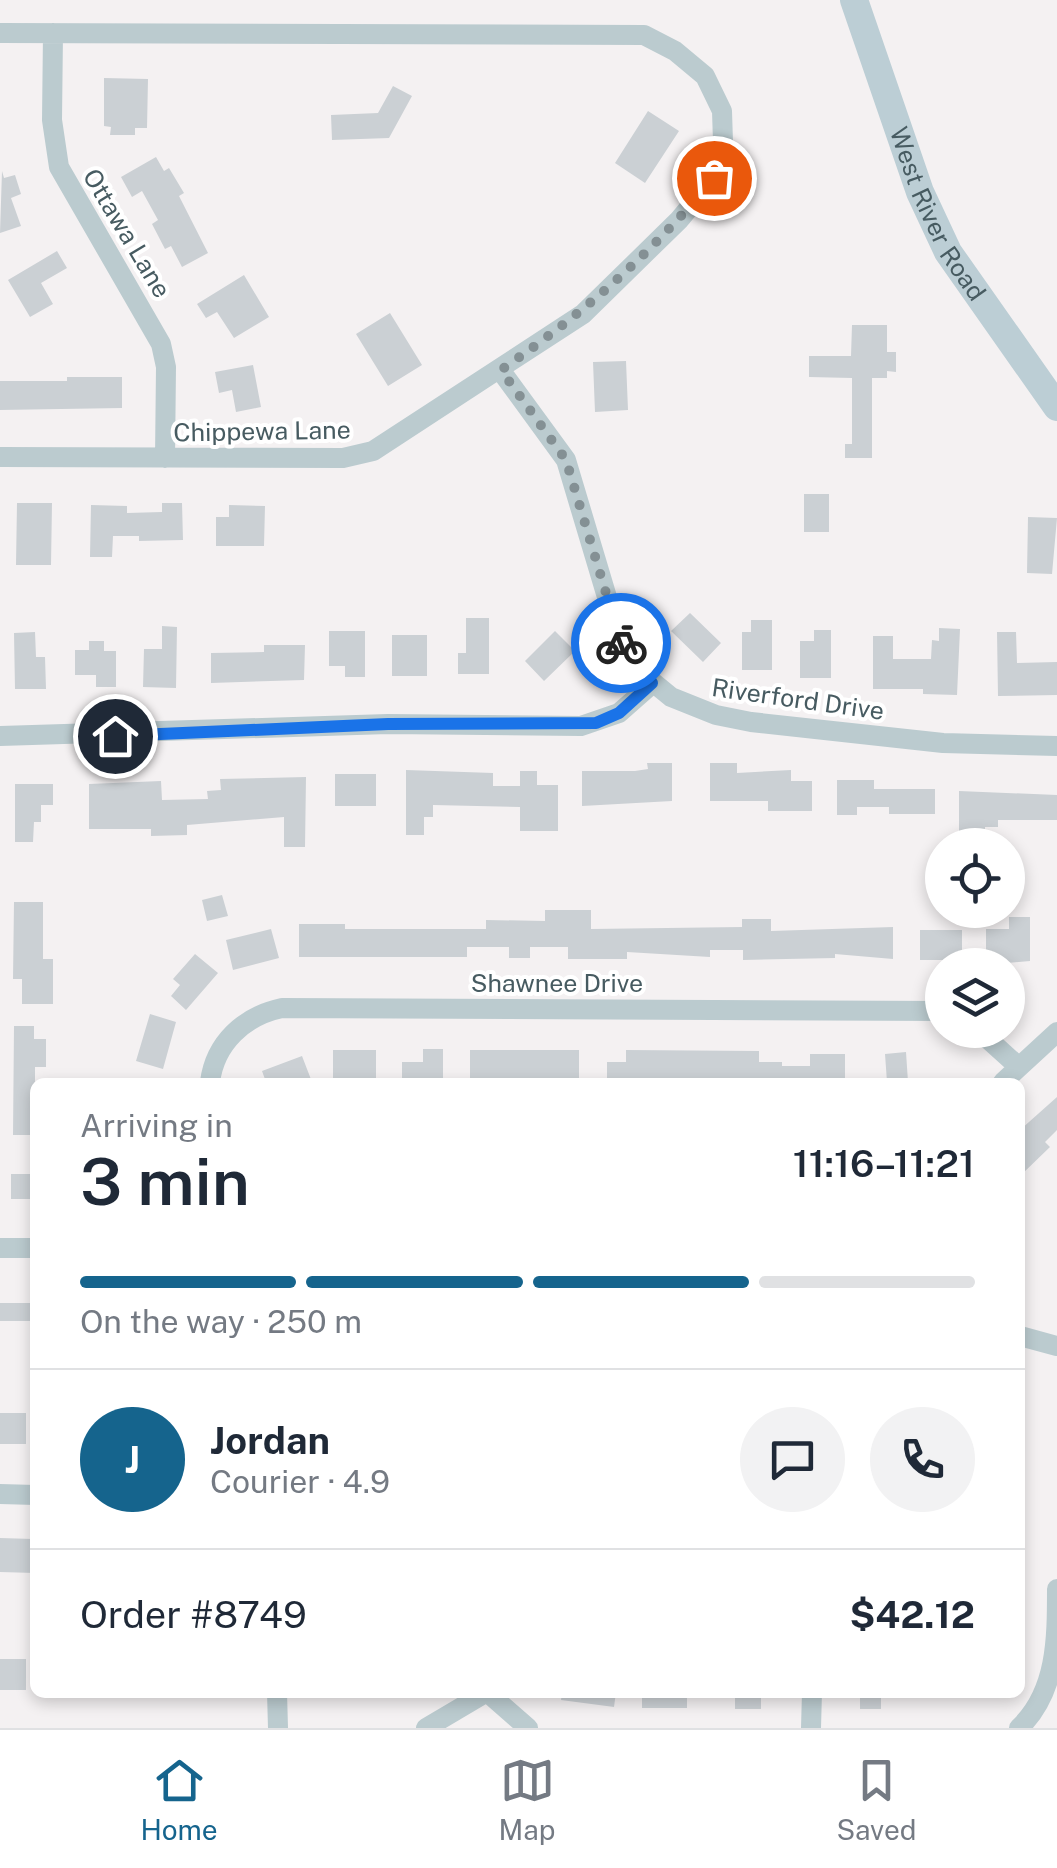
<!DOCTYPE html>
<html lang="en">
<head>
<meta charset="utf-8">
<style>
	body { margin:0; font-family:"Public Sans",sans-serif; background:#f2f2f3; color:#1f2937; height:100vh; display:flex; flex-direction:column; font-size:38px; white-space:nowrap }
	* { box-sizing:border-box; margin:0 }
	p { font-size:32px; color:#747a83 }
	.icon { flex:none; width:55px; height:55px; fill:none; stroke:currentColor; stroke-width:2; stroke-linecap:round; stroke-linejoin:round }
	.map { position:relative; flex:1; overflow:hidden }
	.sheet { position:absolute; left:30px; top:1078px; width:995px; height:620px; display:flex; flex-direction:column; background:#fff; border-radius:15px; box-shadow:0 5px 15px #0003 }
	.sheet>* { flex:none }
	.controls { position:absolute; left:925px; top:828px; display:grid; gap:20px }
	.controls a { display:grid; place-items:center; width:100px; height:100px; border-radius:50%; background:#fff; box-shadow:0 5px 15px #0003; font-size:50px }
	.pin { position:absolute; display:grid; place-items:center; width:85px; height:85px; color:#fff; margin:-42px; border:5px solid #fff; border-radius:50%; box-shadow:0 2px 10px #0007 }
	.courier { position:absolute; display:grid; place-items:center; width:100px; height:100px; margin:-50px; border:8px solid #1a73e8; border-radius:50%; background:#fff; color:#222; box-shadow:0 2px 12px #0007 }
	.headline em { font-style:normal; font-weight:600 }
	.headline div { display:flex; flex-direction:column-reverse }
	.headline { display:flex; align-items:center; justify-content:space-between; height:170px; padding:0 50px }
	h1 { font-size:65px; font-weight:600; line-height:75px }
	.bar { display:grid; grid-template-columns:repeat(4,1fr); gap:15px 10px; align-content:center; height:120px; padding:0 50px }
	.bar i { height:12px; border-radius:8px; background:#e0e1e3 }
	.bar .selected { background:#15648d }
	.bar p { grid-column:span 4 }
	.line { display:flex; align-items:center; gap:25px; padding:0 50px; border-top:2px solid #e0e1e3 }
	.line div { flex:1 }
	.round { display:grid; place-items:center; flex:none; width:105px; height:105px; border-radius:52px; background:#f2f2f3 }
	.dock { display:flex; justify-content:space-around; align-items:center; height:140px; border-top:2px solid #e0e1e3; background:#fff; font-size:28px; color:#747a83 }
	.dock a { display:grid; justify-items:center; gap:5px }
	.dock .selected { color:#15648d }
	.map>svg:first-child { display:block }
	.building { fill:#cbd0d4 }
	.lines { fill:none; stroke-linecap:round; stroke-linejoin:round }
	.minor { stroke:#bbcbcf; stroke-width:20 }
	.secondary { stroke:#bcced5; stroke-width:28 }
	.done { stroke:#849094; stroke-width:10; stroke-dasharray:0 18 }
	.route { stroke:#1a73e8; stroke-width:12 }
	.labels { text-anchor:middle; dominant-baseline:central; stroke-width:8; stroke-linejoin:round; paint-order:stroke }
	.street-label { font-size:25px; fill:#475b61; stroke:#fff }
</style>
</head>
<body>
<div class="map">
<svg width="1057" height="1728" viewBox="0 0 1057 1728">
	<rect width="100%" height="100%" fill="#f4f1f2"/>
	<path class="building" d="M104,78L148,79L147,128H135V135H110L111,127L104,126Z
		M393,86L412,96L389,138L332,140L331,115L378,113Z
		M648,111L679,131L645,183L615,163Z
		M156,157L164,171L169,168L184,193L179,196L208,253L182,267L171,246L165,249L152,224L158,220L142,191L132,197L121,177Z
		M2,171L4,178L15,175L21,194L11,198L21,226L0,233Z
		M57,251L67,268L41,283L53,304L30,317L8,280Z
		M244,275L269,317L234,338L217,312L206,318L197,304Z
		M390,313L422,365L388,386L356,334Z
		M852,325H887V352H896V372L887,371V378H872V458H845V444H852V378L809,377V356H851Z
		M626,361L628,410L595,412L593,362Z
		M253,365L261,407L236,412L232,390L219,393L215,372Z
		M67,377H122V408L0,410V381H67Z
		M804,494H829V532H804Z
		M17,503H52L51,565H16Z
		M162,503H182L183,540L139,541V536H113L112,557H90L91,505L127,506V513L162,512Z
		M229,505L265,506L264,546H216V517H229Z
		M1028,517L1057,518L1052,574L1027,573Z
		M690,613L721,643L703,662L671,631Z
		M466,618H489V674H458V653H466Z
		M751,620H772V670H742V632H751Z
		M162,626L177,627L176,688L143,687L144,649H162Z
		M939,628L960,629L957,695L923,694V689H873V636H893V659H931L932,640L939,641Z
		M814,630H831V678H800V641H814Z
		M329,631H365V677H345V666H329Z
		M555,631L575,651L544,681L525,661Z
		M35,632L36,657H45L46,689H15L14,633Z
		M997,632H1016L1017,663L1057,662V695L998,696Z
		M392,635H427V676H392Z
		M89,641H104V651H116V687H96V675H75V650H89Z
		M264,645H305L304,680L211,683V653L264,652Z
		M647,763H672V801L582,806V771H635L648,769Z
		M710,763H737V773L791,770V781H812V811H768V801H710Z
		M406,770L493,773V786H520V771H537V785H558V831H520V807L433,805V817H424V835H406Z
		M335,774H376V806H335Z
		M306,777L305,847H284V817L187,825V835L151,836V829H89V784L161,781L162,800L208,799L207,791L221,790L220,779Z
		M837,780H874V789H935V814H889V807H857V815H837Z
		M15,784H53V805H41V822H34L33,842H15Z
		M959,791L1057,795V820H998V827H985V831H959Z
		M222,895L228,916L207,921L202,900Z
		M14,902H43V959H53V1004H22V979H13Z
		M545,910H591V929L742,927V919H771V931L893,927V959L835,954V958L743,960V950H710V957L627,952V959H568V947H530V958H509V947H467V957H299V924H345V929H486V920L545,921Z
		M1009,917H1030V961L986,965V929H1009Z
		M271,929L279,958L233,970L226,940Z
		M920,930H962V960H920Z
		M195,954L218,973L186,1010L171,996L180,985L173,979Z
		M150,1014L176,1022L163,1069L136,1061Z
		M14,1026H34V1039H46V1067H35V1135H13Z
		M423,1049H443V1082H402V1062H423Z
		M333,1050H376V1079H333Z
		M470,1050H579V1080H470Z
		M626,1050L759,1051V1062H782V1066H810V1054H845V1078H832L833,1082H607V1062H626Z
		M906,1052L908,1082H887L885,1054Z
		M302,1056L312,1082H266L262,1071Z
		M1057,1097V1130L1045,1142L1050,1147L1020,1176V1130Z
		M11,1174H35V1199H11Z
		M0,1303H35V1321H0Z
		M0,1413H26V1444H0Z
		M0,1538L33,1539L35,1573L0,1572Z
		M0,1659H26V1690H0Z
		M562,1692H616L614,1707L561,1700Z
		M642,1692H687V1708H642Z
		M735,1692H761V1709H735Z
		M860,1692H881V1709H860Z"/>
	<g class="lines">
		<path class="minor" d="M0,33L644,35L675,51L705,76L722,111L723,142L714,178L679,220L583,314L373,451L343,458L0,457
			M53,33L52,120L59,167L161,344L166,367L165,458
			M501,371L566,460L621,644L643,674L671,697L716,715L751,722L943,743L1057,746
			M0,736L388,724L581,726L619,713L653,683
			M978,1030L1019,1067
			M210,1082C215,1043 244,1016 282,1008L942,1011
			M1003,1082L1057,1032
			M0,1248H35
			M1020,1336L1057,1346
			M0,1494L35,1495
			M277,1692L278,1728
			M487,1692L528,1728
			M426,1728L487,1692
			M811,1728L812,1692
			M1019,1728C1057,1692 1057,1639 1057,1589"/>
		<path class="secondary" id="s1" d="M854,0L920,192L948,252L1057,407"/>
	</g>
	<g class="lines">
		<path class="done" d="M621,643L566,460L501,370C585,312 648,257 714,178"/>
		<path class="route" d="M115,736L388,724L596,723L619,713L652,683L621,643"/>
	</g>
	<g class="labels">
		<g class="street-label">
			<text stroke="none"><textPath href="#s1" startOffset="230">West River Road</textPath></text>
			<text transform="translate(127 233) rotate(59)">Ottawa Lane</text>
			<text transform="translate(262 431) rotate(-1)">Chippewa Lane</text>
			<text transform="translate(798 699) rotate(8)">Riverford Drive</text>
			<text x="557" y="983">Shawnee Drive</text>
		</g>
	</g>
</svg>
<div class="controls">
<a><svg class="icon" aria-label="locate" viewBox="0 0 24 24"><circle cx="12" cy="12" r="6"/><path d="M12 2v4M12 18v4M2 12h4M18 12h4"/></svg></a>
<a><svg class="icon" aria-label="layers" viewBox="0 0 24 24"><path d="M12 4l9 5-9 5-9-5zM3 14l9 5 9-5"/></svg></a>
</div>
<div class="pin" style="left:714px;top:178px;background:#ea580c"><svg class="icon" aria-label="bag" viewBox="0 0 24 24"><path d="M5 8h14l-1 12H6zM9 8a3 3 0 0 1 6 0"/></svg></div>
<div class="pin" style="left:115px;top:736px;background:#1f2937"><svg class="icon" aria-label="home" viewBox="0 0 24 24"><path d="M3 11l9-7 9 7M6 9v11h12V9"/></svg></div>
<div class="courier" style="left:621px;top:643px"><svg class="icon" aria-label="bike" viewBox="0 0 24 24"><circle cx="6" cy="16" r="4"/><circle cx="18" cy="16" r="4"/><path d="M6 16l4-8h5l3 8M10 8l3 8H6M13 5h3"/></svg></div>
<section class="sheet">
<div class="headline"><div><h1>3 min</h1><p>Arriving in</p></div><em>11:16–11:21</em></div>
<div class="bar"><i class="selected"></i><i class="selected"></i><i class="selected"></i><i></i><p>On the way · 250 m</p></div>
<div class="line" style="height:180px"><b class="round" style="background:#15648d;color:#fff">J</b><div><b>Jordan</b><p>Courier · 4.9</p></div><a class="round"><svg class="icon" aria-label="chat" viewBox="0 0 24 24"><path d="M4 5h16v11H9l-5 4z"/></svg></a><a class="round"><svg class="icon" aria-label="phone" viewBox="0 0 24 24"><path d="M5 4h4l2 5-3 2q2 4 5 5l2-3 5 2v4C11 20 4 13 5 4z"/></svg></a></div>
<div class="line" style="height:130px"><div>Order #8749</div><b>$42.12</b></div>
</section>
</div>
<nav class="dock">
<a class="selected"><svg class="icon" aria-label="home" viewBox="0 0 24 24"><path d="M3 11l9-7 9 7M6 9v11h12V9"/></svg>Home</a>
<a><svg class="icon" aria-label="map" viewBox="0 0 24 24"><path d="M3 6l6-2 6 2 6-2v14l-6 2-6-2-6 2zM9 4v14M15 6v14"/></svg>Map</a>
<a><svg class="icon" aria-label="saved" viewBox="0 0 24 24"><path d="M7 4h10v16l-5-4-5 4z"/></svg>Saved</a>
</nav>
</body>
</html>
